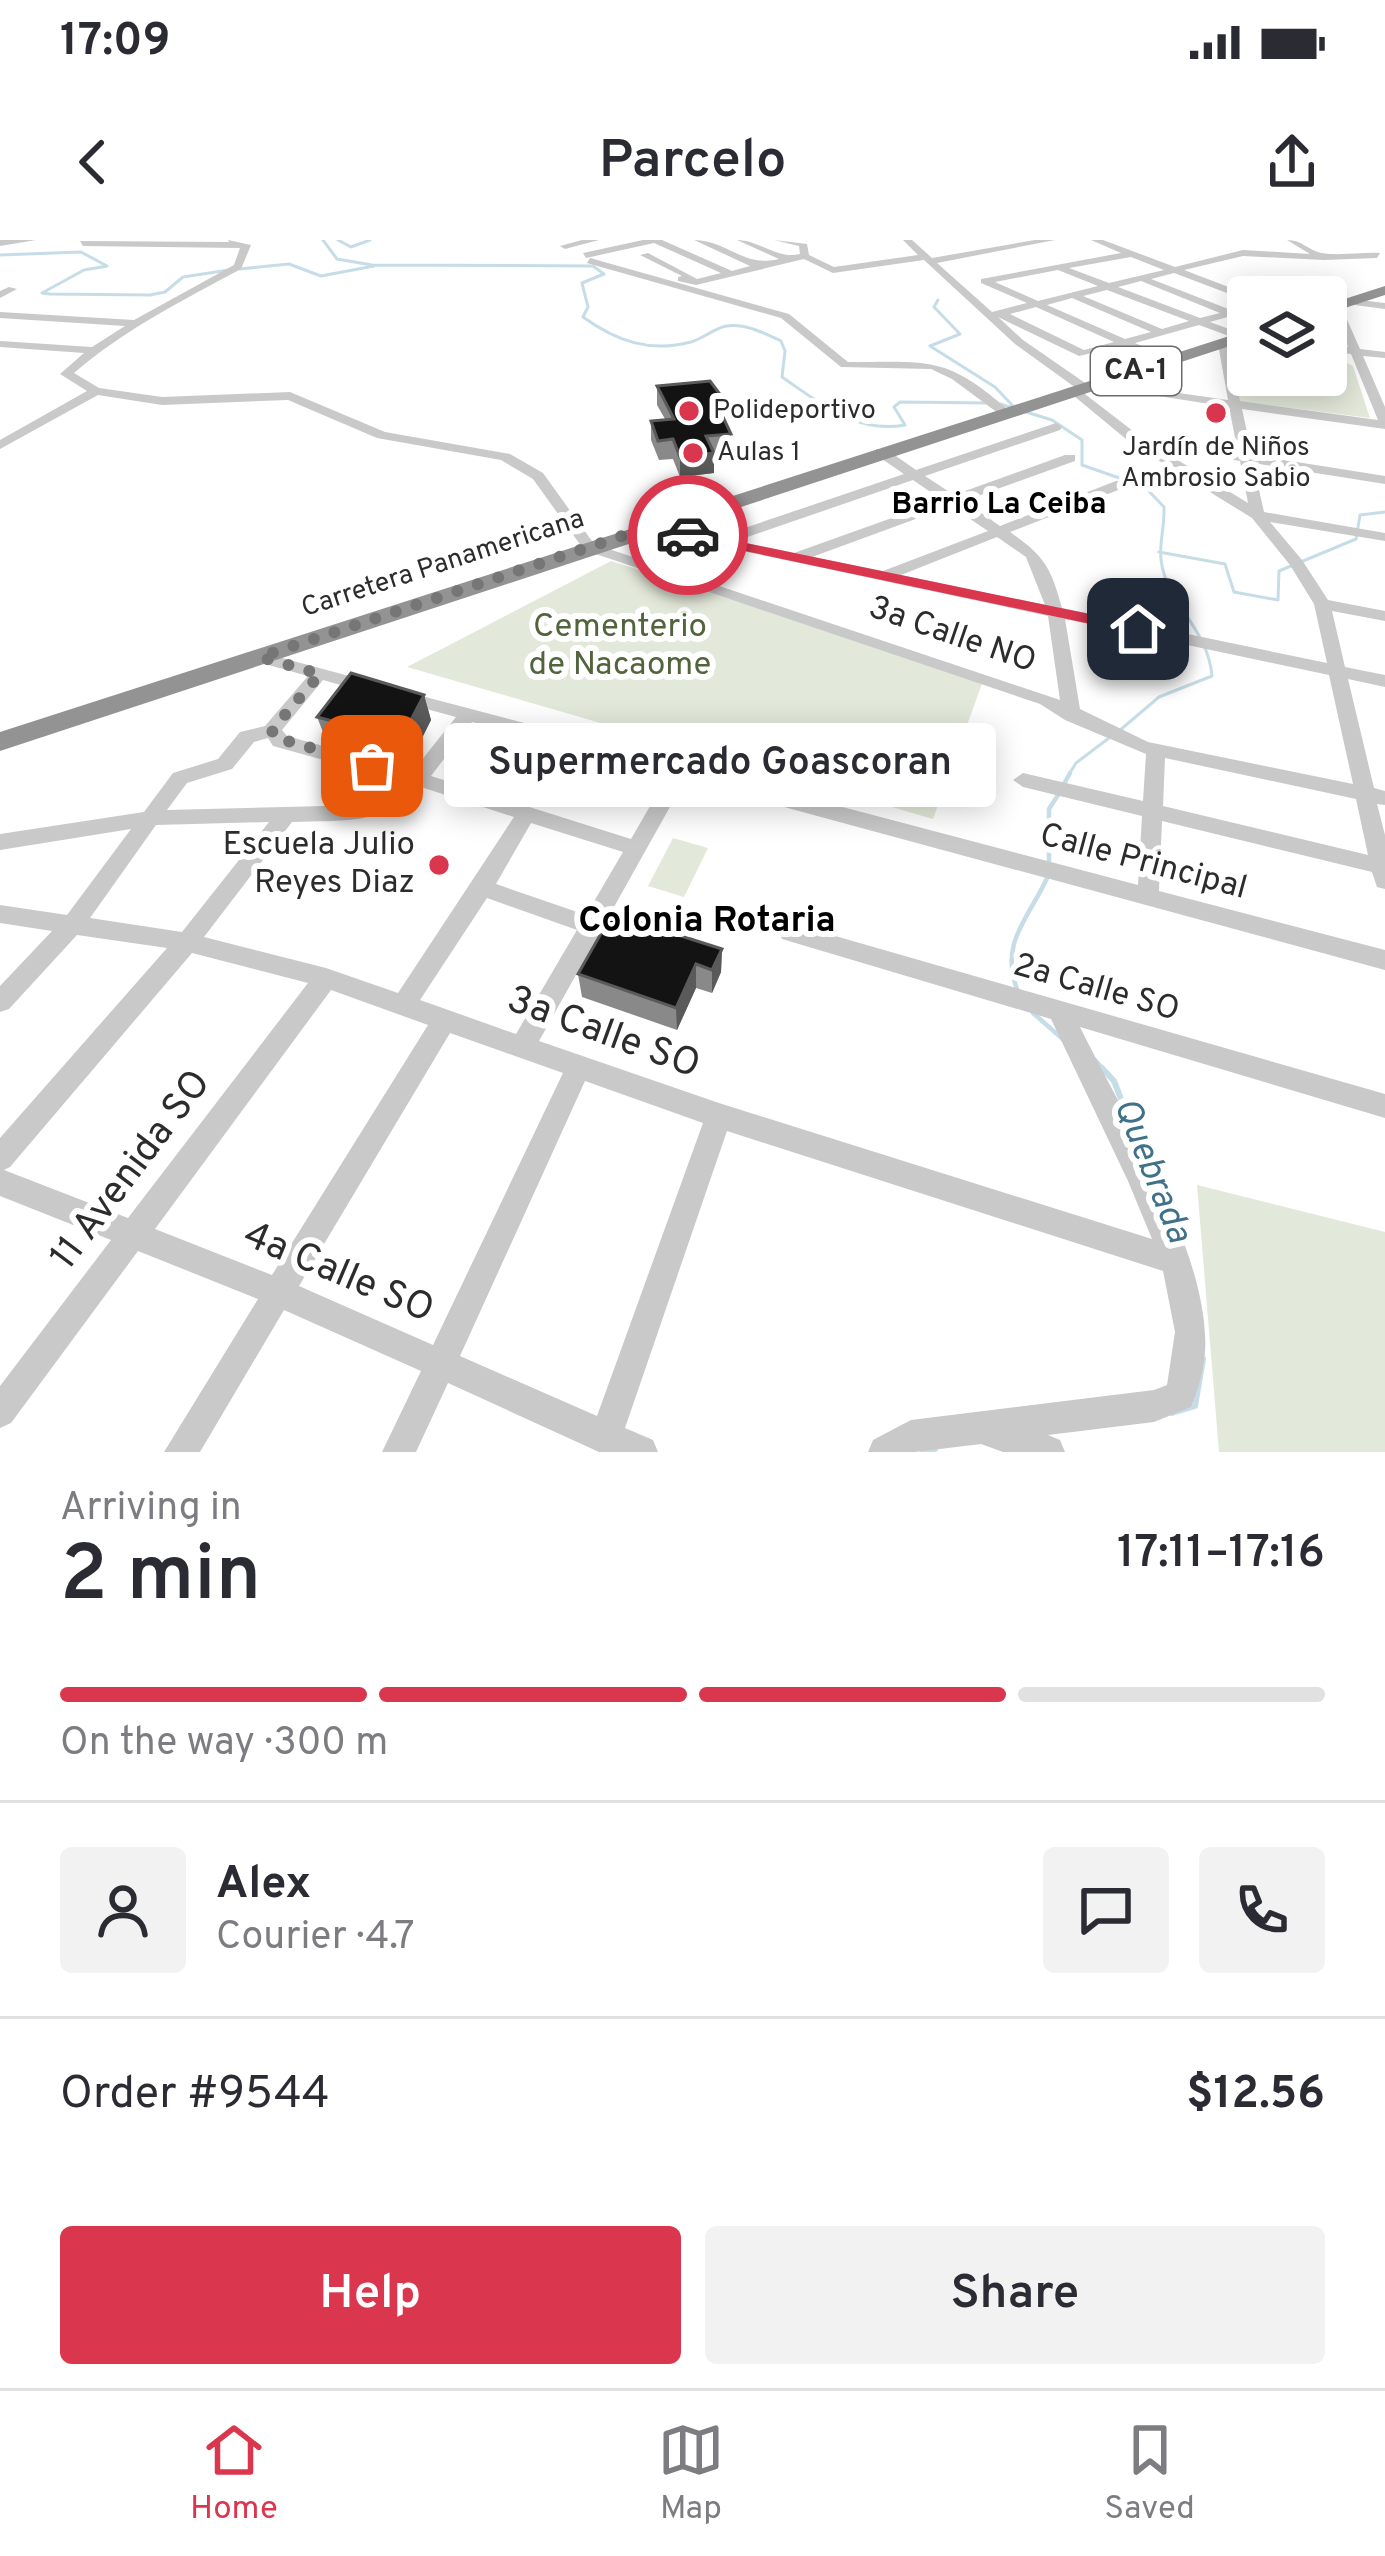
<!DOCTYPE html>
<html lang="en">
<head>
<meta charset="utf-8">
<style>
	body { margin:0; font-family:Overpass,sans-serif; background:#f2f2f3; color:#2b2b33; height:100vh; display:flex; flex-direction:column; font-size:45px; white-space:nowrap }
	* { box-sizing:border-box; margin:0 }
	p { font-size:39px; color:#7c7c81 }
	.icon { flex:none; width:66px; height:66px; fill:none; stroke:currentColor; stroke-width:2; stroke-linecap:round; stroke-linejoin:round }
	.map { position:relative; height:1212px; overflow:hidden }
	.sheet { display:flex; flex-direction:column; background:#fff; flex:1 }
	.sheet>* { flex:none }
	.fabs { position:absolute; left:1227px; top:36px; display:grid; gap:24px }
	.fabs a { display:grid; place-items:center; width:120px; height:120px; border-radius:12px; background:#fff; box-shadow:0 6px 30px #0003; font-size:60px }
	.pin { position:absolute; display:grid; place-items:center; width:102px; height:102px; color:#fff; margin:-51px; border-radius:24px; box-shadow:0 6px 18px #0006 }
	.courier { position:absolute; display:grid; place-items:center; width:120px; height:120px; margin:-60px; border:9px solid #da374f; border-radius:50%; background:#fff; color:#222; box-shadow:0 3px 15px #0007 }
	.bubble { position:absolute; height:84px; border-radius:12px; background:#fff; box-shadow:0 6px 30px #0003; font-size:39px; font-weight:600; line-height:84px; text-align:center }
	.summary em { font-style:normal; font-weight:600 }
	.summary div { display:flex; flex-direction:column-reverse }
	.summary { display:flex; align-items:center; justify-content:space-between; height:204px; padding:0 60px }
	h1 { font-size:78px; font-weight:600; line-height:90px }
	.bar { display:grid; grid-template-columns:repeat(4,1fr); gap:18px 12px; align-content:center; height:144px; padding:0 60px }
	.bar i { height:15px; border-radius:9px; background:#e1e1e2 }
	.bar .on { background:#da374f }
	.bar p { grid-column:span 4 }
	.line { display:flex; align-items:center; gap:30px; padding:0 60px; border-top:3px solid #e1e1e2 }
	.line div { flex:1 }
	.round { display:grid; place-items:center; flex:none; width:126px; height:126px; border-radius:12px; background:#f2f2f3 }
	.button { display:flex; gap:24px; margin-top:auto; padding:24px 60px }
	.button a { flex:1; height:138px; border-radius:12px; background:#da374f; color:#fff; font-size:48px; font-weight:600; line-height:138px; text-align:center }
	.button a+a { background:#f2f2f3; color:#2b2b33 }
	.status { display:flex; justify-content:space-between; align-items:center; height:84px; padding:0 60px; background:#fff; direction:ltr }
	.status svg { height:33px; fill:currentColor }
	header { display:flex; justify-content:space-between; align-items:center; height:156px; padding:0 60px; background:#fff; font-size:54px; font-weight:600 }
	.tab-bar { display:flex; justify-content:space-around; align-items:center; height:168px; border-top:3px solid #e1e1e2; background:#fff; font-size:33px; color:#7c7c81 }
	.tab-bar a { display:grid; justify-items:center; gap:6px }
	.tab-bar .on { color:#da374f }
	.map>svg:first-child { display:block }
	.green { fill:#e3e9da }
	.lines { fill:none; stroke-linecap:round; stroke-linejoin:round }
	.stream-far2 { stroke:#c6dde8; stroke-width:3 }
	.stream-far1 { stroke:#c6dde8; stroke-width:4.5 }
	.stream { stroke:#c6dde8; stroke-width:6 }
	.minor { fill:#c9c9c9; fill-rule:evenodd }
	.highway { fill:#939393; fill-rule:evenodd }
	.wall { fill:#898989 }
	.shaded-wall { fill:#5a5a5a }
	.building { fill:#131313; stroke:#5a5a5a; stroke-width:3 }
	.route { fill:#da374f }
	.done { stroke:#767676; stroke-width:12; stroke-dasharray:0 21.6 }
	.poi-dot { fill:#da374f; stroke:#fff; stroke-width:4.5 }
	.labels { text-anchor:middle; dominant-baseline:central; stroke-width:12; stroke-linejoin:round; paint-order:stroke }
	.far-poi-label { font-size:27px; fill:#2c2c2c; stroke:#fff; text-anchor:start }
	.far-street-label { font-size:27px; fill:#2c2c2c; stroke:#fff }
	.shield { fill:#fff; stroke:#6b6b6b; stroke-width:3 }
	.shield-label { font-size:30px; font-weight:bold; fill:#2c2c2c }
	.far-neighbourhood-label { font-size:30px; font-weight:bold; fill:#000; stroke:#fff }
	.park-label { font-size:33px; fill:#52643c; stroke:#fff }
	.street-label { font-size:33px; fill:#2c2c2c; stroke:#fff }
	.poi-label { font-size:33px; fill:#2c2c2c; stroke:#fff; text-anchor:end }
	.neighbourhood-label { font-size:36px; font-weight:bold; fill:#000; stroke:#fff }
	.water-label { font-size:36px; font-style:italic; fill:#3f7188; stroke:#fff }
	.near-street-label { font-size:39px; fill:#2c2c2c; stroke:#fff }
</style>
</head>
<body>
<div class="status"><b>17:09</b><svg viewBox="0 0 49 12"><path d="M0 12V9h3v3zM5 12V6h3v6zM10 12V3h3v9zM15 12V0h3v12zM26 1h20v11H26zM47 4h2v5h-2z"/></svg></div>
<header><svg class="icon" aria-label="back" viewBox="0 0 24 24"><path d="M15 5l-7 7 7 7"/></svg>Parcelo<svg class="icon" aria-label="share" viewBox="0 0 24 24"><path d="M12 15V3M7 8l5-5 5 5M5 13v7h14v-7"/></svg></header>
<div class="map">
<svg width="1385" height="1212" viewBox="0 0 1385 1212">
	<rect width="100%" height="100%" fill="#fff"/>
	<path class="green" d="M1248,107V135H1326V113L1353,126L1370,178L1237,161L1232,111Z
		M611,321L983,441L933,579L407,427Z
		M673,598L708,608L684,657L648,646Z
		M1197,945L1385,992V1212H1219Z"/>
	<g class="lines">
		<path class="stream-far2" d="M323,0L337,19L372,25L593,26L604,34L582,43L588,67L583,77C616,101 650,113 691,102C704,98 713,89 726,86C745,83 764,93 781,101L785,111L782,137C820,163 856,194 905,185L894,167L900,162L989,163
			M338,0L351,7L370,0
			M0,15L81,12L107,26L84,30L42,53L50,54L150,55L165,52L183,37L229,30
			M240,29L289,24L321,36L374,26
			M938,60L934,67L960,94L930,106L995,147L1013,166
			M1000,164L1052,180L1082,200V225L1145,247L1164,267C1165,296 1154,311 1167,342C1182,375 1209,398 1212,436L1159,457L1119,491
			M1159,312L1225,324L1234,352L1278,360L1279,331L1356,299L1360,275L1385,272
			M1068,536L1076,523L1109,498"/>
		<path class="stream-far1" d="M1064,544L1070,533
			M1049,624V569L1058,555
			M1017,749C999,702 1030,677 1048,636
			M1033,773L1065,801
			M1095,820L1105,831"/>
		<path class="stream" d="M1102,828L1114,841L1132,887
			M1172,1173L1195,1166L1203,1119
			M923,1212L935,1209"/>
		<path class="minor" d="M0,0H36L0,6Z
			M228,0L251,5L241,29C183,60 124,90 74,133L99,148L162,157L290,152L385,192L510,214L543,233L594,304L1060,460L1048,376L649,291L642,287L649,283L718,297L904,234L876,215V209H886L916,230L1056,183L1062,187L1060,190L925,236L954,255L1065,215H1075V221L964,261L1000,286L1116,241H1126V247L1010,292C1045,316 1051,328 1062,368L1327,423L1314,364L1290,325L1252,278L1132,204L1068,151L1076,148L1015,104L924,20L833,33L804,19L696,45L678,41V37L682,36L640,15L648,13L697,39L721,33L654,3L586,18L583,13L643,0H662L732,31L750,26L694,0C727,0 743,28 779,19L737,0C759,0 778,20 800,14L799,6L774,0L807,4L809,15L834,27L918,15L903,0H912L932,18L1035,0H1055L937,23L992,72L1027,63L981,43V39L1121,13L1091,0H1103L1175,27L1243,10L1310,14L1287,0C1302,0 1308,10 1321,13C1340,16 1361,12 1380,13L1377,18L1324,20L1243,16L1184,30L1252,56L1248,61L1174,33L1151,39L1231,70L1248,65V71L1210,82L1248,96V103L1199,85L1135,103L1170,119L1172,121L1166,124L1123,106L1079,116L998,77L1023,100L1088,145V151H1081L1142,198L1238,213L1229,167L1088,145L1094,141L1228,160L1218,104L1223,101L1228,104L1240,161L1378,180L1351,114L1326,111V105L1348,107L1332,64L1341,66L1360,109L1385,112V118L1363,116L1385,167V189L1242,169L1252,215L1385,236V244L1253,223L1264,272L1385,293V301L1270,282L1302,320L1328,360L1385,371V381L1332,371L1345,427L1385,435V447L1348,439L1374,548L1385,551V565L1377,564L1385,595V649L1377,647L1372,632L1162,581L1159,651L1385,710V730L685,540L539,801L719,863L1152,999L1128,941L1051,779L782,699L779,692L782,685L790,683L1385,854V878L1080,787C1122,872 1201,1001 1205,1095C1207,1119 1200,1145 1191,1167L1154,1182L1048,1195L1060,1200L1065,1212H1003L981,1204L915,1212H868L873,1200L911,1180L1154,1150L1167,1145L1175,1092L1163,1031L727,891L625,1188L653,1200L658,1212H599L448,1143L416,1212H382L421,1131L284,1070L200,1212H164L258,1059L138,1011L11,1183L0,1188V1146L111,1000L0,956V898L167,708L77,695L9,769L0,772V746L52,691L0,683V665L67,675L131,589L0,610V594L144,572L173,533L218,519L240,492L265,486L308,436L254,421V413L260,412L375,443V451L369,453L323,440L282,490L287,496L413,531L456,477L393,460L390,456L393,452L399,450L1138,645L1142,576L1023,547L1013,540L1023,533L1143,561L1146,514L1065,480L1040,464L584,310L533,239L501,220L377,198L288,160L162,165L98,155L0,209V200L87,151L60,134L84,113L0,107V101L92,107L125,86L0,78V72L134,80L234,25L240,8L83,6L80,1L229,2ZM1131,17L1164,30L1109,43L1069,28ZM1058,30L1098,46L1038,61L995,42ZM1141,41L1220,73L1200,78L1118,47ZM1107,50L1189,81L1162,89L1083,56ZM1072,58L1151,92L1125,99L1047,65ZM1036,67L1114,102L1084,110L1010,74ZM1158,208L1240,221L1248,263ZM913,240L942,260L794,313L736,301ZM951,266L988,291L883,331L812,317ZM997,297L1026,317L1045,365L901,335ZM1065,379L1329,435L1353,544L1148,502L1080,469ZM472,482L668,535L631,599L431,536ZM268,498L273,506L403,542L365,565L167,570L187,543L232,529L254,502ZM1165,518L1356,559L1368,615L1163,566ZM421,547L514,577L398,753L326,728L204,697L292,582C344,580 380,586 421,547ZM269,582L182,692L90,678L156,585ZM531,583L623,612L586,675L496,644ZM487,658L577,690L516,794L420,760ZM192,713L308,743L128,978L4,930L10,927ZM331,750L428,785L272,1035L155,989ZM450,793L563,833L433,1105L299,1046ZM585,841L703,883L597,1176L460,1116Z
			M582,0H599L565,9L560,6Z
			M590,18L789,74L848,122C931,122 946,115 1012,173L1002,176L952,139L931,129L841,127L781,78L587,23Z
			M9,47L17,49L0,58V51Z
			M1351,59L1385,63V69L1347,64Z"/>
		<path class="highway" d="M1385,46V55L1326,74V65Z
			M1248,90V100L0,511V492Z"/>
	</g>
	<path class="wall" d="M657,146L722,157L721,173L731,194V214L714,215V233L680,237L673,219L659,220L651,200V181L665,179L657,165Z
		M424,455L431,480L409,524L327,502L317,477Z
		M722,709L721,732L712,753L696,748L677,790L582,757L578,734Z"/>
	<path class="shaded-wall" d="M714,213V233L680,237V217Z
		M424,455L431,480L409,524L401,499Z
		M722,709L721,732L712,753V730Z
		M696,724V748L677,790L676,768Z"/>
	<path class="building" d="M710,141L722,157L714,158L731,194L706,196L714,213L680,217L673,199L658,201L651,181L674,179L657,146Z
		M351,433L424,455L401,499L317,477Z
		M612,674L722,709L712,730L696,724L676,768L578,734Z"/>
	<path class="route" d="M688,291L1138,384L1146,389L1138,394L683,298Z"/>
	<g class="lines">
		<path class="done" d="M372,526L274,497L272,490L320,434L260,417L649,287L688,295"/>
	</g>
	<g class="poi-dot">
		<circle cx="689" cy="171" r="12"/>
		<circle cx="1216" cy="173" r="12"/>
		<circle cx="693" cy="213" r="12"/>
		<circle cx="439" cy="625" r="12"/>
	</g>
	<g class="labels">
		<g class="far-poi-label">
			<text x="713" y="171">Polideportivo</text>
			<text x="1216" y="208" text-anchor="middle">Jardín de Niños<tspan x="1216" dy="31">Ambrosio Sabio</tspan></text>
			<text x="717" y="213">Aulas 1</text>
		</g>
		<g class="far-street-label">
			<text transform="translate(443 324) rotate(-18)">Carretera Panamericana</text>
		</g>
		<rect class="shield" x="1091" y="107" width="90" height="48" rx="9"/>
		<g class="shield-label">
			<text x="1136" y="131">CA-1</text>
		</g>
		<g class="far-neighbourhood-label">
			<text x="999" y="265">Barrio La Ceiba</text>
		</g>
		<g class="park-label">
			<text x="620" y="388">Cementerio<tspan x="620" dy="38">de Nacaome</tspan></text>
		</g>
		<g class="street-label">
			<text transform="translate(952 396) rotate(19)">3a Calle NO</text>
			<text transform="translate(1143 623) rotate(15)">Calle Principal</text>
			<text transform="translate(1096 749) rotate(16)">2a Calle SO</text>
		</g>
		<g class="poi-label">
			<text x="415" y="606">Escuela Julio<tspan x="415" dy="38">Reyes Diaz</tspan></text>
		</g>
		<g class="neighbourhood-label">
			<text x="707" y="682">Colonia Rotaria</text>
		</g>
		<g class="water-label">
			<text transform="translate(1151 931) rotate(68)">Quebrada</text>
		</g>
		<g class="near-street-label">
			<text transform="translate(603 794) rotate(20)">3a Calle SO</text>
			<text transform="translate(132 931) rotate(-53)">11 Avenida SO</text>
			<text transform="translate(338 1034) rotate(23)">4a Calle SO</text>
		</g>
	</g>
</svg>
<div class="fabs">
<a><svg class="icon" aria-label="layers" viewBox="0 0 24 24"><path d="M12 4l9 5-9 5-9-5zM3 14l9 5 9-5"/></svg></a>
</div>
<div class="pin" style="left:372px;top:526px;background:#ea580c"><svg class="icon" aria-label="bag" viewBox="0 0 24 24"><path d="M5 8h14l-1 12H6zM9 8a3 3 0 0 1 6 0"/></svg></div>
<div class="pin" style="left:1138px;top:389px;background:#1f2937"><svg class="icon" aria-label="home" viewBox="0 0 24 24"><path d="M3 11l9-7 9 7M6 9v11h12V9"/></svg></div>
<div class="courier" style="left:688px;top:295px"><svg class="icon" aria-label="car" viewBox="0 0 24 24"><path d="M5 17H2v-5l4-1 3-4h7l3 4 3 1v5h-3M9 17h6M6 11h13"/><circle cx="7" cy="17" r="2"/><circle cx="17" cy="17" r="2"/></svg></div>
<div class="bubble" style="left:444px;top:483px;width:552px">Supermercado Goascoran</div>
</div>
<section class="sheet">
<div class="summary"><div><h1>2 min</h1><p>Arriving in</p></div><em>17:11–17:16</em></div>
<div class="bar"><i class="on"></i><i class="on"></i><i class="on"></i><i></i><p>On the way · 300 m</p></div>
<div class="line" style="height:216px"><a class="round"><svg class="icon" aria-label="person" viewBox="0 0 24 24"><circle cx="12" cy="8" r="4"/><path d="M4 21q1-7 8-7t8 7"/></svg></a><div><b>Alex</b><p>Courier · 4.7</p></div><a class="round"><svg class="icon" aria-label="chat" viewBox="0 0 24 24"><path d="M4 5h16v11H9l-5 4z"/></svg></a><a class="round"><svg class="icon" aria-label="phone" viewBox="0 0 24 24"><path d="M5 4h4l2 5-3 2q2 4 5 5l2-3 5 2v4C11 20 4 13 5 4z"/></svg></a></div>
<div class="line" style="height:156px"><div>Order #9544</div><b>$12.56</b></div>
<div class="button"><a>Help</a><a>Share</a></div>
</section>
<nav class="tab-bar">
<a class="on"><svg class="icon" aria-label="home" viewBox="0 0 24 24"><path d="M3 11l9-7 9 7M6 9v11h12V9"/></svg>Home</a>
<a><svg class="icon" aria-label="map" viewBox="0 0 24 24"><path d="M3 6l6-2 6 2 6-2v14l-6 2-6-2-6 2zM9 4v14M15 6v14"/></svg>Map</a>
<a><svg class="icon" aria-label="saved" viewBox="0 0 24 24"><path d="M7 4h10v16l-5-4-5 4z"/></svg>Saved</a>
</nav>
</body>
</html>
